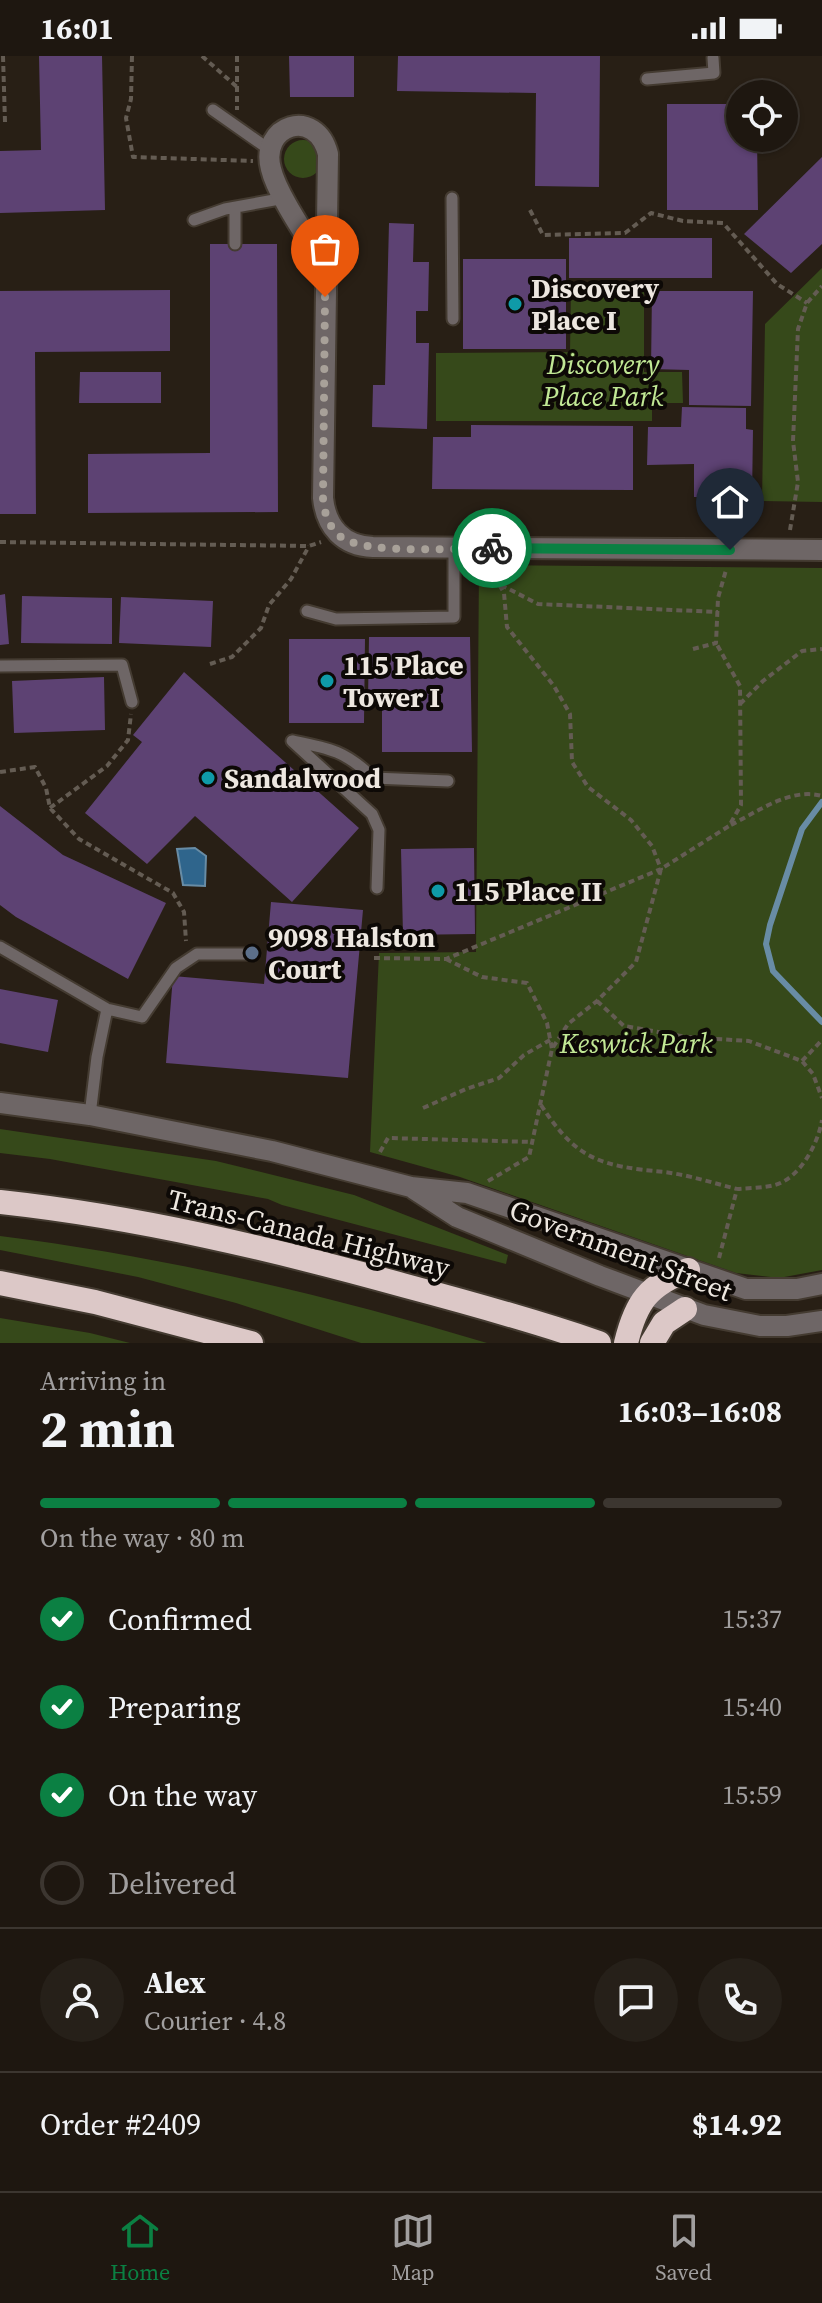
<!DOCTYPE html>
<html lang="en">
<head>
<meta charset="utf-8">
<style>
	body { margin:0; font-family:"Source Serif 4",serif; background:#262019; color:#f1f3f6; height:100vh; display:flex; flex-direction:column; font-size:30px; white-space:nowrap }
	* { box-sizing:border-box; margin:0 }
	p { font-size:26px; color:#a19f9f }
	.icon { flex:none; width:44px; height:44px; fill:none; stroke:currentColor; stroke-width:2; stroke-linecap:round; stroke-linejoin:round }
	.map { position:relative; height:1287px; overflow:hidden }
	.details { display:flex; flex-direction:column; background:#1e1710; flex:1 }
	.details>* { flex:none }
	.tools { position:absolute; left:726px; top:24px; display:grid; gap:16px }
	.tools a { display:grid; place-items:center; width:72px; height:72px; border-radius:50%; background:#1e1710; box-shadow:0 2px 6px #0004,0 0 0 2px #3c3630; font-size:40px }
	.pin { position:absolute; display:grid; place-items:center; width:68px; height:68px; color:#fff; margin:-82px -34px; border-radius:50% 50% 50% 0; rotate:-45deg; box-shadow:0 0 8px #0007 }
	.pin .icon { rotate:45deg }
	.courier { position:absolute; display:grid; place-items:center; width:80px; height:80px; margin:-40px; border:6px solid #0b8043; border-radius:50%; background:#fff; color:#222; box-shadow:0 2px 10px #0007 }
	.head em { font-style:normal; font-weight:700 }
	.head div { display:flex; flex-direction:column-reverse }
	.head { display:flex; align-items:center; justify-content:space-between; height:136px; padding:0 40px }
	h1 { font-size:52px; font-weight:700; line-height:60px }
	.bar { display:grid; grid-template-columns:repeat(4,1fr); gap:12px 8px; align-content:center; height:96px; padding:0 40px }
	.bar i { height:10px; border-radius:6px; background:#3c3630 }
	.bar .current { background:#0b8043 }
	.bar p { grid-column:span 4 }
	.line { display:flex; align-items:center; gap:20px; padding:0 40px; border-top:2px solid #3c3630 }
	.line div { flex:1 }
	.round { display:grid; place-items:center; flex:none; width:84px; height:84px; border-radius:42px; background:#262019 }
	ol { padding:0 40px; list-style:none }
	li { display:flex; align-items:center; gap:24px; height:88px }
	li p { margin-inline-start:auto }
	li .icon { padding:8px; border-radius:50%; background:#0b8043; color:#fff; stroke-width:4 }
	li:last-child { color:#a19f9f }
	li i { width:44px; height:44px; border:4px solid #3c3630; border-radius:50% }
	.status { display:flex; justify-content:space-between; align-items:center; height:56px; padding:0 40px; background:#1e1710; direction:ltr }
	.status svg { height:22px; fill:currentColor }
	.dock { display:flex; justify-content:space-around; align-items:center; height:112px; border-top:2px solid #3c3630; background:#1e1710; font-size:22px; color:#a19f9f }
	.dock a { display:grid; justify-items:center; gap:4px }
	.dock .current { color:#0b8043 }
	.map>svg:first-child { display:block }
	.green { fill:#36491a }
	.water { fill:#2f658c; stroke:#688ca5; stroke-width:2 }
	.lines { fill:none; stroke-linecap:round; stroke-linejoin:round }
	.stream { stroke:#688ca5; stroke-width:6 }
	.building { fill:#5d4273 }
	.service-casing { stroke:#443b31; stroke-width:15 }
	.minor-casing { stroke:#443b31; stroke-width:24 }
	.tertiary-casing { stroke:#443b31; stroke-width:24 }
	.motorway-casing { stroke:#443b31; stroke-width:28 }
	.path { stroke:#645c53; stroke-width:4; stroke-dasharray:6 4; stroke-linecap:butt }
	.service { stroke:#6e6666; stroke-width:11 }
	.minor { stroke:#6e6666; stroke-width:20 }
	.tertiary { stroke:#6e6666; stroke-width:20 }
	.motorway { stroke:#dcc8c7; stroke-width:24 }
	.done { stroke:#a8a199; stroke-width:8; stroke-dasharray:0 14.4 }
	.route { stroke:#0b8043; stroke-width:10 }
	.culture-dot { fill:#0f9aa8; stroke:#0d0906; stroke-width:3 }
	.service-dot { fill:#5c6f8a; stroke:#0d0906; stroke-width:3 }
	.labels { text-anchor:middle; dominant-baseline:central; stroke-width:8; stroke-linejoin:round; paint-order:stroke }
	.poi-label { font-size:28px; font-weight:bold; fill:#ede7e0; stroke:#0d0906; text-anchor:start }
	.park-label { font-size:28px; font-style:italic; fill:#c1e895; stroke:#0d0906 }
	.street-label { font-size:28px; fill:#ede7e0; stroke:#0d0906 }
</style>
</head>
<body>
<div class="status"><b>16:01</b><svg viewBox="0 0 49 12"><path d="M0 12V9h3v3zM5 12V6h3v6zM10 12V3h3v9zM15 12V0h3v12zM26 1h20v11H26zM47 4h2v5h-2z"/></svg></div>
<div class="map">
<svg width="822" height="1287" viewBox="0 0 822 1287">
	<rect width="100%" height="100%" fill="#281f15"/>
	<path class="green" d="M284 103a19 19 0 1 1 38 0a19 19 0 1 1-38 0Z
		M822,212V446L762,445L765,268Z
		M571,230H644V316H682L683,347H652V365H436V297L570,296Z
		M479,509L822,512V1214L779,1222L736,1217L460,1121L370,1096L379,897L476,896Z
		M0,1073L216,1105L354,1139L508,1199L506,1208L282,1149L268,1143L50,1103L0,1097Z
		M0,1180C166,1201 327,1239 487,1287H361L236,1247L138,1221L0,1194Z
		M0,1262L90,1277L130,1287H0Z"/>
	<path class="water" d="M195,792L206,800L205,830L183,829L177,793Z"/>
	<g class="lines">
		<path class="stream" d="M822,746L802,773L770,869L766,888L773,915L822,966"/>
	</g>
	<path class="building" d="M39,0H102L105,154L0,157V95L41,94Z
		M289,0H354V41H290Z
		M398,0H600L599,131L535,130L536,37L397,35Z
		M667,48H740V82H757L758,154H667Z
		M822,101V188L791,217L744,178Z
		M389,167L414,168L413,206H429L428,255H416V287H429L427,373L372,371L373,329H385Z
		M569,182H712V222H569Z
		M210,188H277L278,456L88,457V398L210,397Z
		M463,203H566V293H463Z
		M170,234V295L35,296L36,458H0V235Z
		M652,235H753L751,350L689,349V314L651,313Z
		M80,316H161V347H79Z
		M682,351L746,352V373L753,374L752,441H694V408L647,409L648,371H681Z
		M471,369L633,370V434L432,433L433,381H471Z
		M5,538L9,588L0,589V539Z
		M22,540L112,542V588L21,587Z
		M121,541L213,545L211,591L119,587Z
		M369,581H470L472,696H382V646L368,644Z
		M289,583H365L364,667H289Z
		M184,616L359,772L292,846L195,760L147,808L85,757L142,686L133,679Z
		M104,621L105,674L14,677L12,625Z
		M0,750L63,799L166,847L128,923L16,861L0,849Z
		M474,792L475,878L403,879L401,793Z
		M271,846L363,854L348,1022L166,1007L173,920L264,928Z
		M0,933L58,944L48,996L0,987Z"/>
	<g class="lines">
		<g class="service-casing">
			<path id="service" d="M647,23L714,17L713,2
				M213,54L270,94
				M452,142L453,263
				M235,152V188
				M194,164L225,153L285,142
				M307,555L336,563L454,561V492
				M0,610L122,609L132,646
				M292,685L372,758L379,774L377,832
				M293,685C329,692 346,695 373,722L448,725
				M0,891L107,953L97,1001L90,1059
				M107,953L142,961L176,912L197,898H247"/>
		</g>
		<g class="minor-casing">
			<path id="minor" d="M325,211C311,187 277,139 271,113C259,69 316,50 328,98L323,442C326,471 343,490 373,491L822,494"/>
		</g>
		<g class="tertiary-casing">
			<path id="tertiary" d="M0,1047L90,1059L272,1095L411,1131L467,1137L746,1233H797L822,1228
				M414,1133L457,1161L600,1220L704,1259L760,1270H787L822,1265"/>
		</g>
		<g class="motorway-casing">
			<path id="motorway" d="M0,1146C138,1161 273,1193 406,1230C470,1247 535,1265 599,1287
				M0,1227L95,1246L251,1287
				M626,1287C636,1246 648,1229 688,1214
				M652,1287L664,1267L685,1253"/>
		</g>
		<path class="path" d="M3,0L5,66
			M132,0L131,43L126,62L133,101L253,105
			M202,0L237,31
			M237,0V54
			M530,154L543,179L625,177L651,157L683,165L723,167L777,228L807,247
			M790,474L798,426L793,385L798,273L807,247L822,230
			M0,486L309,490L321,486
			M501,529L538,548L718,556
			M693,593L716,587L718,542L726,514
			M210,608L232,601L261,572L269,549L291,523L309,490
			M740,648L763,625L802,595L822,593
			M0,716L35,711L46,732L50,752L79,783L173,837L184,856L186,885
			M50,752L107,710L128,684L131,658
			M731,769C757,756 791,731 822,740
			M374,902L446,903L661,813L652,790L631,764L588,731L572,706L570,658L554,630L507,571L504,537L490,513
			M446,903L482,921L527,927L547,967L552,993
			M597,945L624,970L687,981L749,985L802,1005L813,1018L822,1042
			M802,1005L822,984
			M541,1049C577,1105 602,1110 664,1116C689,1119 713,1127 737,1133
			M423,1052L466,1033L499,1022L524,999L550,984
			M380,1096L388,1082L533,1086
			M488,1125L529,1101L552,993L568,968L597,945L636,906L661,813L729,770L741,749L740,630L716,587
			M719,1202L737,1133C749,1132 763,1132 775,1129C800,1122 818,1088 822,1064"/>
		<use href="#service" class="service"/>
		<use href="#minor" class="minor"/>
		<use href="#tertiary" class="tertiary"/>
		<use href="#motorway" class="motorway"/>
	</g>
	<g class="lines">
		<path class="done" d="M325,241L323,442C324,457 329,472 341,481C365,499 459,492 492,492"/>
		<path class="route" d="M492,492L730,494"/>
	</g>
	<g class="culture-dot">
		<circle cx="515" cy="248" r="8"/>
		<circle cx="327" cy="625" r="8"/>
		<circle cx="208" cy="722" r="8"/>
		<circle cx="438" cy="835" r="8"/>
	</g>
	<circle class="service-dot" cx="252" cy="897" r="8"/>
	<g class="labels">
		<g class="poi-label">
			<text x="531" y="232">Discovery<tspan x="531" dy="32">Place I</tspan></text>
			<text x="343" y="609">115 Place<tspan x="343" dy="32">Tower I</tspan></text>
			<text x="224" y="722">Sandalwood</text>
			<text x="454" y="835">115 Place II</text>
			<text x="268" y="881">9098 Halston<tspan x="268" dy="32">Court</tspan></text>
		</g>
		<g class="park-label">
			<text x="603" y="308">Discovery<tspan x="603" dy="32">Place Park</tspan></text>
			<text x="636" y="987">Keswick Park</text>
		</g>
		<g class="street-label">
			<text transform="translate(309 1177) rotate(14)">Trans-Canada Highway</text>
			<text transform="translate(621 1194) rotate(21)">Government Street</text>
		</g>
	</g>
</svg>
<div class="tools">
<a><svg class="icon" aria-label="locate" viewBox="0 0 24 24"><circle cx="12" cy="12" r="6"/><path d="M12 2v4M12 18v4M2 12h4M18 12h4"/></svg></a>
</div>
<div class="pin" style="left:325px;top:241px;background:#ea580c"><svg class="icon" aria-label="bag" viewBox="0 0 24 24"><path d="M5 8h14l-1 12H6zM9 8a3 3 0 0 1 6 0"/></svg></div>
<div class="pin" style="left:730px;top:494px;background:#1f2937"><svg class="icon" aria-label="home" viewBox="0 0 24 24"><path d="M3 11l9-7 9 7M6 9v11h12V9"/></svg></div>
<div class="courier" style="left:492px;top:492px"><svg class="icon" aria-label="bike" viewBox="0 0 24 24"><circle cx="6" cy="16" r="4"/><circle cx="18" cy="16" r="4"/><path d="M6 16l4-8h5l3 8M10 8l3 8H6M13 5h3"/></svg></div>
</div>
<section class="details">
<div class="head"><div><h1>2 min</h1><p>Arriving in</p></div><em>16:03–16:08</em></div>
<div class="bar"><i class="current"></i><i class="current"></i><i class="current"></i><i></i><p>On the way · 80 m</p></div>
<ol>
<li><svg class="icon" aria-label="check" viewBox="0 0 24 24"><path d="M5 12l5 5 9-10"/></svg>Confirmed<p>15:37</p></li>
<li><svg class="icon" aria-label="check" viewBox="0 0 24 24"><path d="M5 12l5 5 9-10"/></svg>Preparing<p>15:40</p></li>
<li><svg class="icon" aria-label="check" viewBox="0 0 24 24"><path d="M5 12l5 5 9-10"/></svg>On the way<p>15:59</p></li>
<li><i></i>Delivered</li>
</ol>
<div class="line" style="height:144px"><a class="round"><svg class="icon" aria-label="person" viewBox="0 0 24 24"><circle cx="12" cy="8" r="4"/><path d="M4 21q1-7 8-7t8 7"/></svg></a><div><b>Alex</b><p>Courier · 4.8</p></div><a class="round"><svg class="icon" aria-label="chat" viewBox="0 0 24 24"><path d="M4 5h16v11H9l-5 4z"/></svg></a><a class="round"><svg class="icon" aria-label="phone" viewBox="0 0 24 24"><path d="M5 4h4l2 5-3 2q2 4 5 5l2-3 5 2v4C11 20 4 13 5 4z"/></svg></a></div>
<div class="line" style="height:104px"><div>Order #2409</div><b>$14.92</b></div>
</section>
<nav class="dock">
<a class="current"><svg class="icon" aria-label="home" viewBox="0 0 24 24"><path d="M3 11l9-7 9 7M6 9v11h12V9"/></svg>Home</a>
<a><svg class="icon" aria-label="map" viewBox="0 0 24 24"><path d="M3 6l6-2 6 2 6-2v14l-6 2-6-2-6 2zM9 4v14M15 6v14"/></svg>Map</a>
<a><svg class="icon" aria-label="saved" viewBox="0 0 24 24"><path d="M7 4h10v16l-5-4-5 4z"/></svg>Saved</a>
</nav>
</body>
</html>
